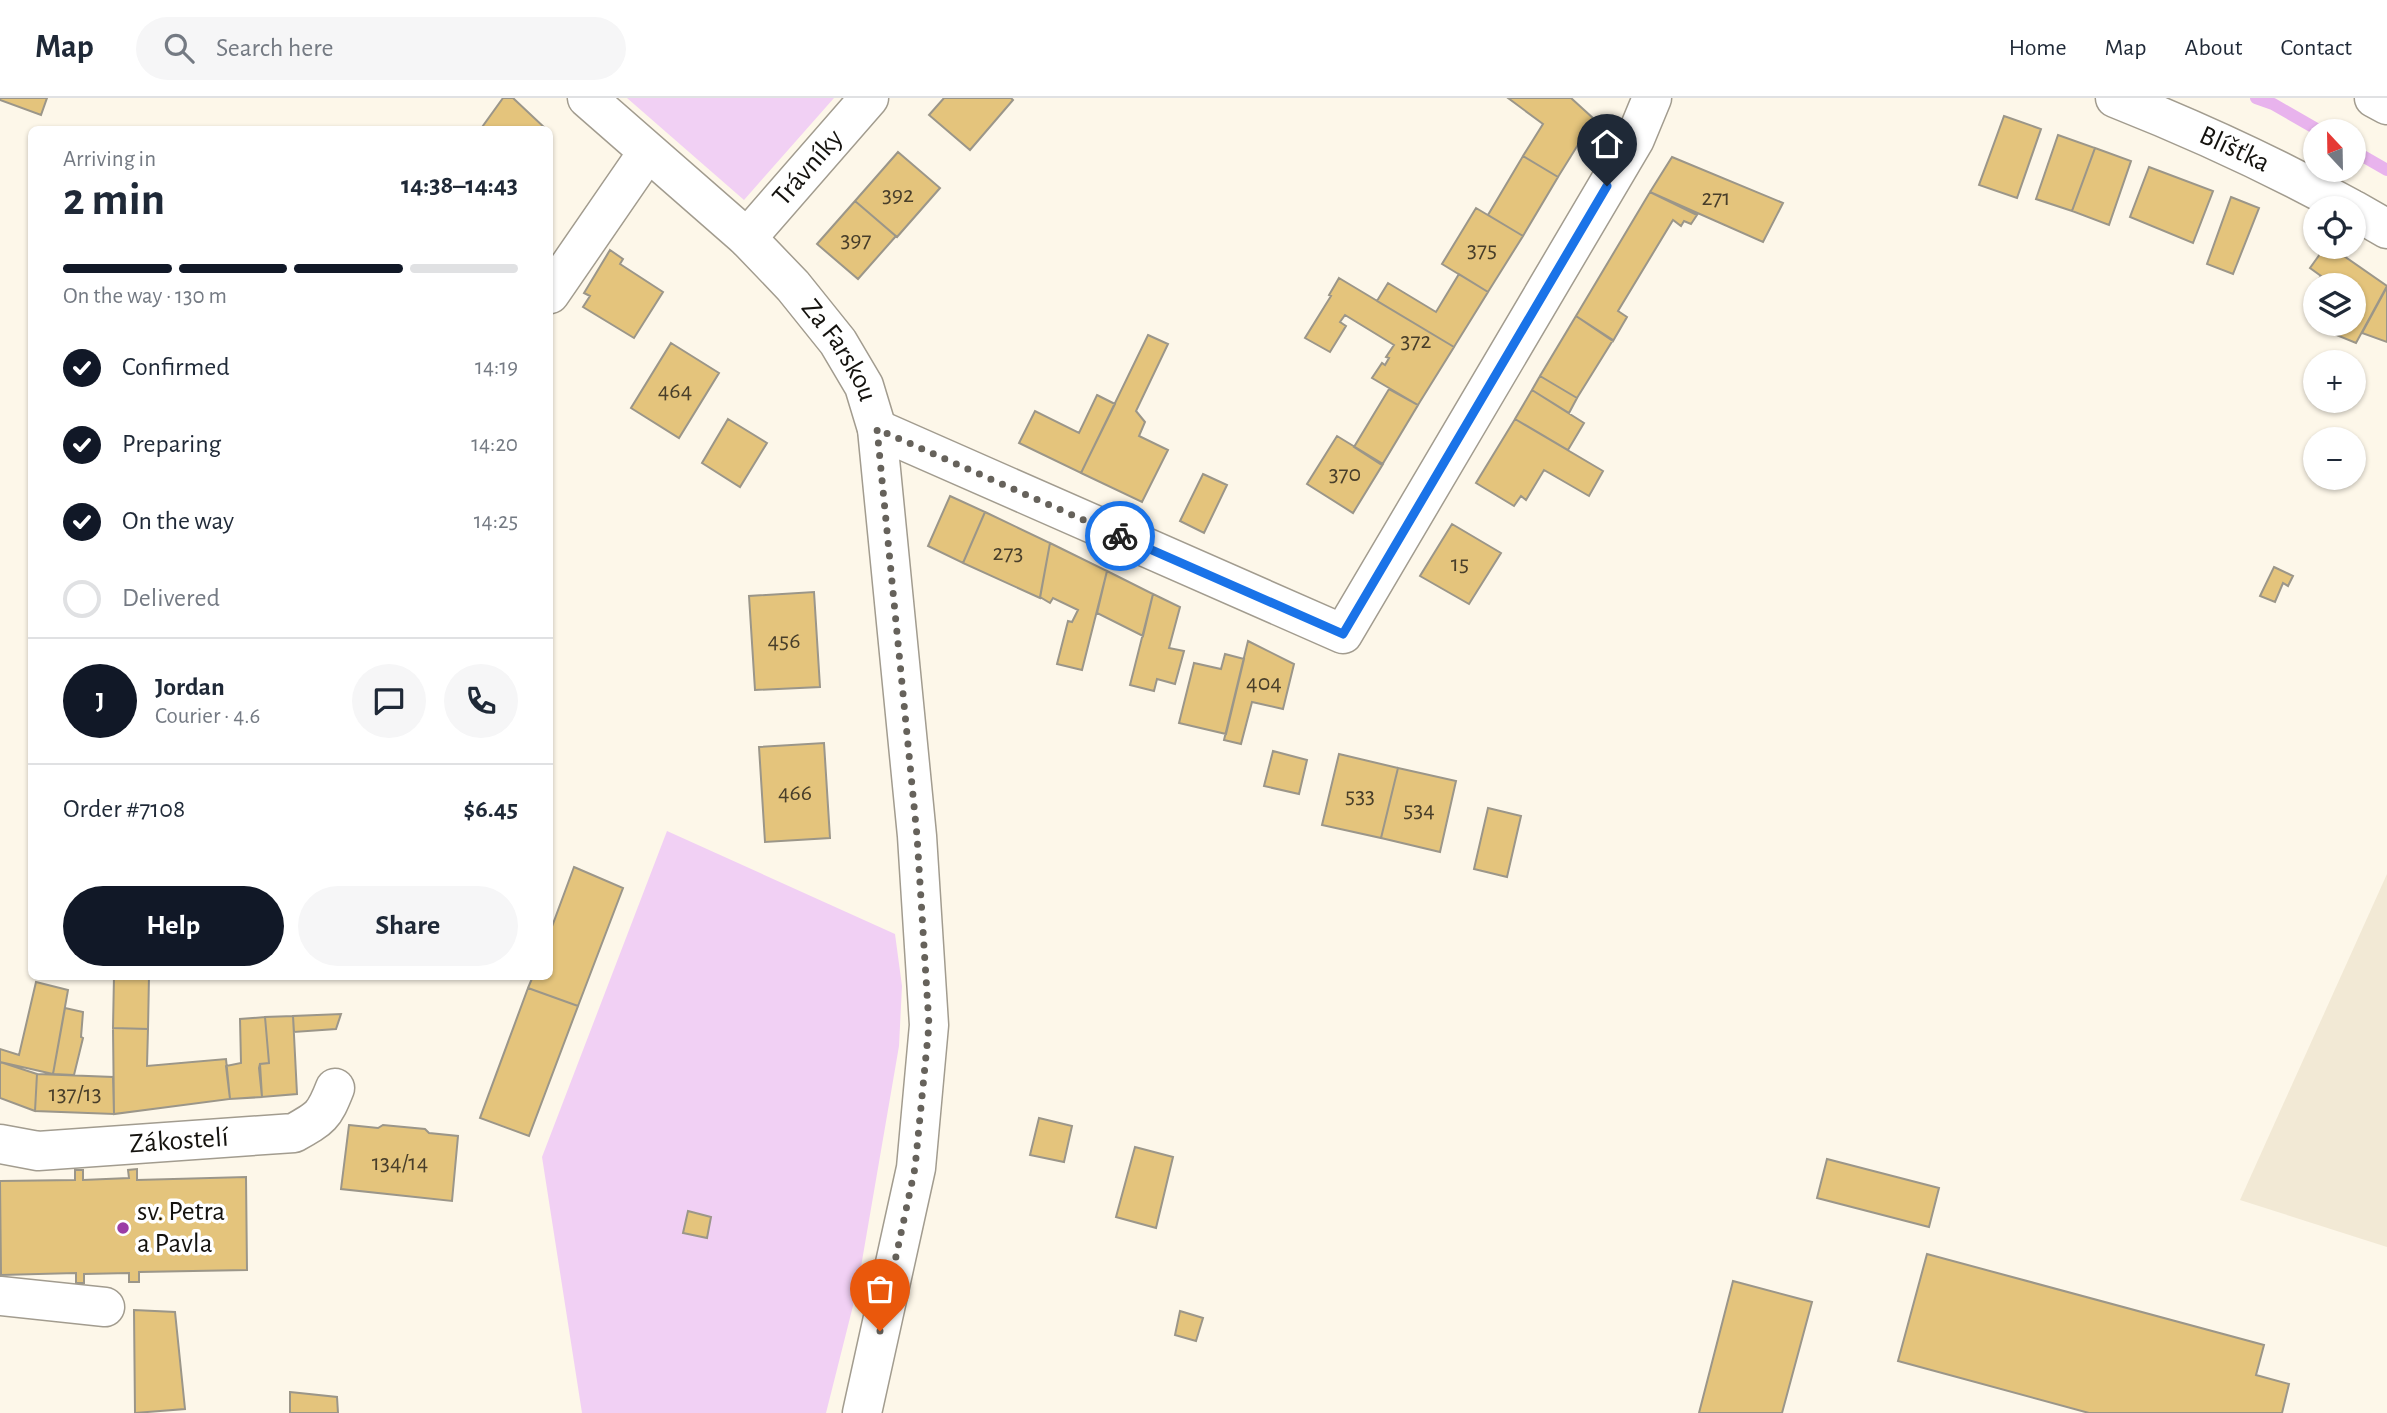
<!DOCTYPE html>
<html lang="en">
<head>
<meta charset="utf-8">
<style>
	body { margin:0; font-family:"Alegreya Sans",sans-serif; background:#f6f6f7; color:#1f2937; height:100vh; display:flex; flex-direction:column; font-size:26px; white-space:nowrap }
	* { box-sizing:border-box; margin:0 }
	p { font-size:23px; color:#747a83 }
	.icon { flex:none; width:38px; height:38px; fill:none; stroke:currentColor; stroke-width:2; stroke-linecap:round; stroke-linejoin:round }
	.map { position:relative; flex:1; overflow:hidden }
	.panel { position:absolute; left:28px; top:28px; width:525px; height:854px; display:flex; flex-direction:column; background:#fff; border-radius:10px; box-shadow:0 2px 5px #0004 }
	.panel>* { flex:none }
	.needle { width:46px; rotate:338deg }
	.controls { position:absolute; left:2303px; top:21px; display:grid; gap:14px }
	.controls a { display:grid; place-items:center; width:63px; height:63px; border-radius:50%; background:#fff; box-shadow:0 2px 5px #0004; font-size:35px }
	.pin { position:absolute; display:grid; place-items:center; width:60px; height:60px; color:#fff; margin:-72px -30px; border-radius:50% 50% 50% 0; rotate:-45deg; box-shadow:0 0 7px #0007 }
	.pin .icon { rotate:45deg }
	.courier { position:absolute; display:grid; place-items:center; width:70px; height:70px; margin:-35px; border:5px solid #1a73e8; border-radius:50%; background:#fff; color:#222; box-shadow:0 2px 9px #0007 }
	.head em { font-style:normal; font-weight:600 }
	.head div { display:flex; flex-direction:column-reverse }
	.head { display:flex; align-items:center; justify-content:space-between; height:119px; padding:0 35px }
	h1 { font-size:46px; font-weight:600; line-height:52px }
	.bar { display:grid; grid-template-columns:repeat(4,1fr); gap:10px 7px; align-content:center; height:84px; padding:0 35px }
	.bar i { height:9px; border-radius:5px; background:#e0e1e3 }
	.bar .on { background:#111827 }
	.bar p { grid-column:span 4 }
	.line { display:flex; align-items:center; gap:18px; padding:0 35px; border-top:2px solid #e0e1e3 }
	.line div { flex:1 }
	.round { display:grid; place-items:center; flex:none; width:74px; height:74px; border-radius:37px; background:#f6f6f7 }
	ol { padding:0 35px; list-style:none }
	li { display:flex; align-items:center; gap:21px; height:77px }
	li p { margin-inline-start:auto }
	li .icon { padding:7px; border-radius:50%; background:#111827; color:#fff; stroke-width:4 }
	li:last-child { color:#747a83 }
	li i { width:38px; height:38px; border:4px solid #e0e1e3; border-radius:50% }
	.action { display:flex; gap:14px; margin-top:auto; padding:14px 35px }
	.action a { flex:1; height:80px; border-radius:42px; background:#111827; color:#fff; font-size:28px; font-weight:600; line-height:80px; text-align:center }
	.action a+a { background:#f6f6f7; color:#1f2937 }
	header { display:flex; align-items:center; gap:42px; box-sizing:border-box; height:98px; padding:0 35px; background:#fff; border-bottom:2px solid #e0e1e3 }
	header strong { font-size:33px }
	nav { display:flex; gap:38px; margin-inline-start:auto; font-size:24px }
	.search { width:490px; height:63px; background:#f6f6f7; display:flex; align-items:center; gap:18px; box-sizing:border-box; padding:0 24px; border-radius:38px; color:#747a83; font-size:26px }
	.map>svg:first-child { display:block }
	.built { fill:#f2e9d5 }
	.green { fill:#f1d0f4 }
	.lines { fill:none; stroke-linecap:round; stroke-linejoin:round }
	.stream { stroke:#e8b3ed; stroke-width:12 }
	.building { fill:#e4c47c; stroke:#9b9689; stroke-width:2 }
	.minor-casing { stroke:#a29c8f; stroke-width:41 }
	.minor { stroke:#fff; stroke-width:38 }
	.done { stroke:#66625b; stroke-width:7; stroke-dasharray:0 12.6 }
	.route { stroke:#1a73e8; stroke-width:9 }
	.poi-dot { fill:#9b3da6; stroke:#fff; stroke-width:2.5 }
	.labels { text-anchor:middle; dominant-baseline:central; stroke-width:7; stroke-linejoin:round; paint-order:stroke }
	.number-label { font-size:24px; fill:#483e2a }
	.street-label { font-size:28px; fill:#14120e; stroke:#fff }
	.poi-label { font-size:28px; fill:#14120e; stroke:#fff; text-anchor:start }
</style>
</head>
<body>
<header>
<strong>Map</strong>
<div class="search"><svg class="icon" aria-label="search" viewBox="0 0 24 24"><circle cx="10" cy="10" r="6"/><path d="M15 15l6 6"/></svg>Search here</div>
<nav><a>Home</a><a>Map</a><a>About</a><a>Contact</a></nav>
</header>
<div class="map">
<svg width="2387" height="1315" viewBox="0 0 2387 1315">
	<rect width="100%" height="100%" fill="#fdf7e9"/>
	<path class="built" d="M2387,776V1149L2240,1102Z"/>
	<path class="green" d="M627,0H834L744,102Z
		M667,733L895,836L902,888L899,948L857,1192L826,1315H582L542,1059Z"/>
	<g class="lines">
		<path class="stream" d="M2256,0L2273,6L2320,33
			M2354,53L2387,72"/>
	</g>
	<path class="building" d="M0,0H47L41,17L0,2Z
		M503,0H513L546,31L480,32Z
		M944,0H1011L1013,2L970,52L929,17Z
		M1508,0H1571L1594,21L1558,79L1523,58L1543,26Z
		M2004,18L2041,31L2017,100L1979,87Z
		M2058,37L2095,50L2072,113L2036,101Z
		M2095,50L2131,63L2109,127L2072,113Z
		M898,54L940,90L897,139L855,103Z
		M1523,58L1558,79L1523,138L1488,117Z
		M1672,59L1783,105L1763,144L1650,94Z
		M2149,69L2213,93L2193,145L2130,119Z
		M1650,94L1697,117L1691,126L1684,123L1681,128L1673,122L1618,213L1627,219L1613,243L1576,218Z
		M2231,99L2259,110L2233,176L2207,166Z
		M855,103L896,138L858,181L817,146Z
		M1476,110L1523,138L1488,194L1442,166Z
		M2325,149H2331L2387,188L2356,245L2334,236L2339,226H2354V187H2326L2318,182L2321,178L2310,170Z
		M610,152L623,161L620,166L663,194L634,240L583,209L590,198L584,195Z
		M1459,176L1488,194L1454,249L1377,203L1388,185L1436,214Z
		M1339,180L1454,249L1418,307L1372,280L1382,265L1385,267L1389,260L1386,259L1394,247L1345,217L1340,224L1346,228L1330,254L1305,240L1331,198L1329,197Z
		M2387,189V244L2362,235Z
		M1576,218L1613,242L1577,300L1540,278Z
		M1148,237L1168,246L1136,313L1145,324L1139,338L1168,352L1142,404L1081,375Z
		M671,245L719,275L679,340L631,310Z
		M1540,278L1577,300L1569,315L1532,292Z
		M1389,291L1418,307L1382,367L1354,349Z
		M1532,292L1584,325L1568,352L1515,321Z
		M1097,297L1115,306L1081,375L1019,345L1035,313L1079,335Z
		M728,321L767,345L740,389L702,365Z
		M1515,321L1603,373L1589,398L1544,372L1526,402L1521,398L1514,408L1476,385Z
		M1337,338L1383,366L1353,415L1307,386Z
		M1203,376L1227,387L1204,435L1180,423Z
		M950,398L985,414L963,465L928,448Z
		M985,414L1050,445L1040,500L963,465Z
		M1452,426L1501,455L1469,506L1420,478Z
		M1050,445L1107,473L1082,572L1057,566L1068,523L1072,524L1078,512L1053,500L1050,505L1040,499Z
		M2274,469L2293,478L2288,488L2283,485L2275,504L2260,498Z
		M1107,473L1153,496L1143,538L1097,515Z
		M814,494L820,589L755,592L749,498Z
		M1153,496L1180,509L1169,550L1184,553L1175,586L1157,581L1154,593L1130,587Z
		M1248,543L1294,566L1283,611L1252,604L1241,646L1224,642Z
		M1225,556L1244,561L1226,636L1179,625L1194,565L1221,571Z
		M824,645L830,740L765,744L759,649Z
		M1273,653L1307,662L1299,696L1264,688Z
		M1339,656L1398,670L1381,740L1322,727Z
		M1398,670L1456,683L1440,754L1381,740Z
		M1488,710L1521,718L1507,779L1474,771Z
		M574,769L623,790L578,908L528,890L533,878H550V834Z
		M114,878H149L148,931L113,930Z
		M36,884L68,892L53,976L0,964V951L19,957Z
		M528,890L578,908L529,1038L480,1020Z
		M65,910L83,914L81,939L83,940L74,977L53,976Z
		M341,916L336,931L294,934L293,918Z
		M293,918L297,996L262,999L260,966L269,965L265,919Z
		M265,919L269,965L260,966L259,970L262,999L230,1001L226,968L241,965L240,921Z
		M113,930L148,931L147,968L226,961L230,1001L114,1016Z
		M0,964L37,976L35,1013L0,1000Z
		M37,976L113,979L114,1016L35,1013Z
		M1039,1020L1072,1028L1064,1064L1030,1057Z
		M349,1027L378,1030L383,1027L425,1031L429,1035L458,1038L452,1103L341,1091Z
		M1135,1049L1173,1059L1156,1130L1116,1119Z
		M1827,1061L1939,1090L1929,1129L1817,1100Z
		M137,1071V1082L246,1079L247,1172L139,1174V1184H129V1175L84,1176V1185H76V1175L1,1177L0,1083L75,1082V1072H83V1082L129,1080L128,1072Z
		M688,1113L711,1119L707,1140L683,1135Z
		M1927,1156L2264,1247L2256,1277L2289,1286L2282,1315H2089L1898,1263Z
		M1733,1183L1812,1204L1782,1315H1699Z
		M134,1212L175,1214L185,1311L135,1315Z
		M1180,1213L1203,1220L1196,1243L1175,1237Z
		M290,1294L337,1299L338,1315H290Z"/>
	<g class="lines">
		<g class="minor-casing">
			<g id="minor">
				<path id="s1" d="M587,0L747,140L793,188L838,244L864,288L877,331L917,738L929,927L916,1070L862,1315"/>
				<path id="s2" d="M2115,0C2196,32 2274,68 2350,110"/>
				<path d="M2374,0L2387,7"/>
				<path d="M2354,112L2387,131"/>
				<path id="s3" d="M747,140L869,0"/>
				<path d="M550,196L647,55"/>
				<path d="M877,331L1343,536L1635,41L1652,0"/>
				<path id="s4" d="M0,1046L38,1053L294,1035C321,1020 324,1018 335,990"/>
				<path d="M0,1198L105,1209"/>
			</g>
		</g>
		<use href="#minor" class="minor"/>
	</g>
	<g class="lines">
		<path class="done" d="M880,1233L915,1070L929,927L917,738L877,331L1120,438"/>
		<path class="route" d="M1120,438L1343,536L1607,88"/>
	</g>
	<circle class="poi-dot" cx="123" cy="1130" r="7"/>
	<g class="labels">
		<g class="number-label">
			<text x="898" y="97">392</text>
			<text x="1716" y="100">271</text>
			<text x="856" y="142">397</text>
			<text x="1482" y="152">375</text>
			<text x="1416" y="243">372</text>
			<text x="675" y="293">464</text>
			<text x="1345" y="376">370</text>
			<text x="1008" y="455">273</text>
			<text x="1460" y="466">15</text>
			<text x="784" y="543">456</text>
			<text x="1264" y="585">404</text>
			<text x="795" y="695">466</text>
			<text x="1360" y="698">533</text>
			<text x="1419" y="712">534</text>
			<text x="75" y="996">137/13</text>
			<text x="400" y="1065">134/14</text>
		</g>
		<g class="street-label">
			<text stroke="none"><textPath href="#s2" startOffset="130">Blíšťka</textPath></text>
			<text stroke="none"><textPath href="#s3" startOffset="93">Trávníky</textPath></text>
			<text stroke="none"><textPath href="#s1" startOffset="359">Za Farskou</textPath></text>
			<text stroke="none"><textPath href="#s4" startOffset="180">Zákostelí</textPath></text>
		</g>
		<g class="poi-label">
			<text x="137" y="1114">sv. Petra<tspan x="137" dy="32">a Pavla</tspan></text>
		</g>
	</g>
</svg>
<div class="controls">
<a><svg class="needle" viewBox="-14 -14 28 28"><path d="M0-13l5 13h-10z" fill="#e53935"/><path d="M0 13l5-13h-10z" fill="#747a83"/></svg></a>
<a><svg class="icon" aria-label="locate" viewBox="0 0 24 24"><circle cx="12" cy="12" r="6"/><path d="M12 2v4M12 18v4M2 12h4M18 12h4"/></svg></a>
<a><svg class="icon" aria-label="layers" viewBox="0 0 24 24"><path d="M12 4l9 5-9 5-9-5zM3 14l9 5 9-5"/></svg></a>
<a>+</a>
<a>−</a>
</div>
<div class="pin" style="left:880px;top:1233px;background:#ea580c"><svg class="icon" aria-label="bag" viewBox="0 0 24 24"><path d="M5 8h14l-1 12H6zM9 8a3 3 0 0 1 6 0"/></svg></div>
<div class="pin" style="left:1607px;top:88px;background:#1f2937"><svg class="icon" aria-label="home" viewBox="0 0 24 24"><path d="M3 11l9-7 9 7M6 9v11h12V9"/></svg></div>
<div class="courier" style="left:1120px;top:438px"><svg class="icon" aria-label="bike" viewBox="0 0 24 24"><circle cx="6" cy="16" r="4"/><circle cx="18" cy="16" r="4"/><path d="M6 16l4-8h5l3 8M10 8l3 8H6M13 5h3"/></svg></div>
<section class="panel">
<div class="head"><div><h1>2 min</h1><p>Arriving in</p></div><em>14:38–14:43</em></div>
<div class="bar"><i class="on"></i><i class="on"></i><i class="on"></i><i></i><p>On the way · 130 m</p></div>
<ol>
<li><svg class="icon" aria-label="check" viewBox="0 0 24 24"><path d="M5 12l5 5 9-10"/></svg>Confirmed<p>14:19</p></li>
<li><svg class="icon" aria-label="check" viewBox="0 0 24 24"><path d="M5 12l5 5 9-10"/></svg>Preparing<p>14:20</p></li>
<li><svg class="icon" aria-label="check" viewBox="0 0 24 24"><path d="M5 12l5 5 9-10"/></svg>On the way<p>14:25</p></li>
<li><i></i>Delivered</li>
</ol>
<div class="line" style="height:126px"><b class="round" style="background:#111827;color:#fff">J</b><div><b>Jordan</b><p>Courier · 4.6</p></div><a class="round"><svg class="icon" aria-label="chat" viewBox="0 0 24 24"><path d="M4 5h16v11H9l-5 4z"/></svg></a><a class="round"><svg class="icon" aria-label="phone" viewBox="0 0 24 24"><path d="M5 4h4l2 5-3 2q2 4 5 5l2-3 5 2v4C11 20 4 13 5 4z"/></svg></a></div>
<div class="line" style="height:91px"><div>Order #7108</div><b>$6.45</b></div>
<div class="action"><a>Help</a><a>Share</a></div>
</section>
</div>
</body>
</html>
